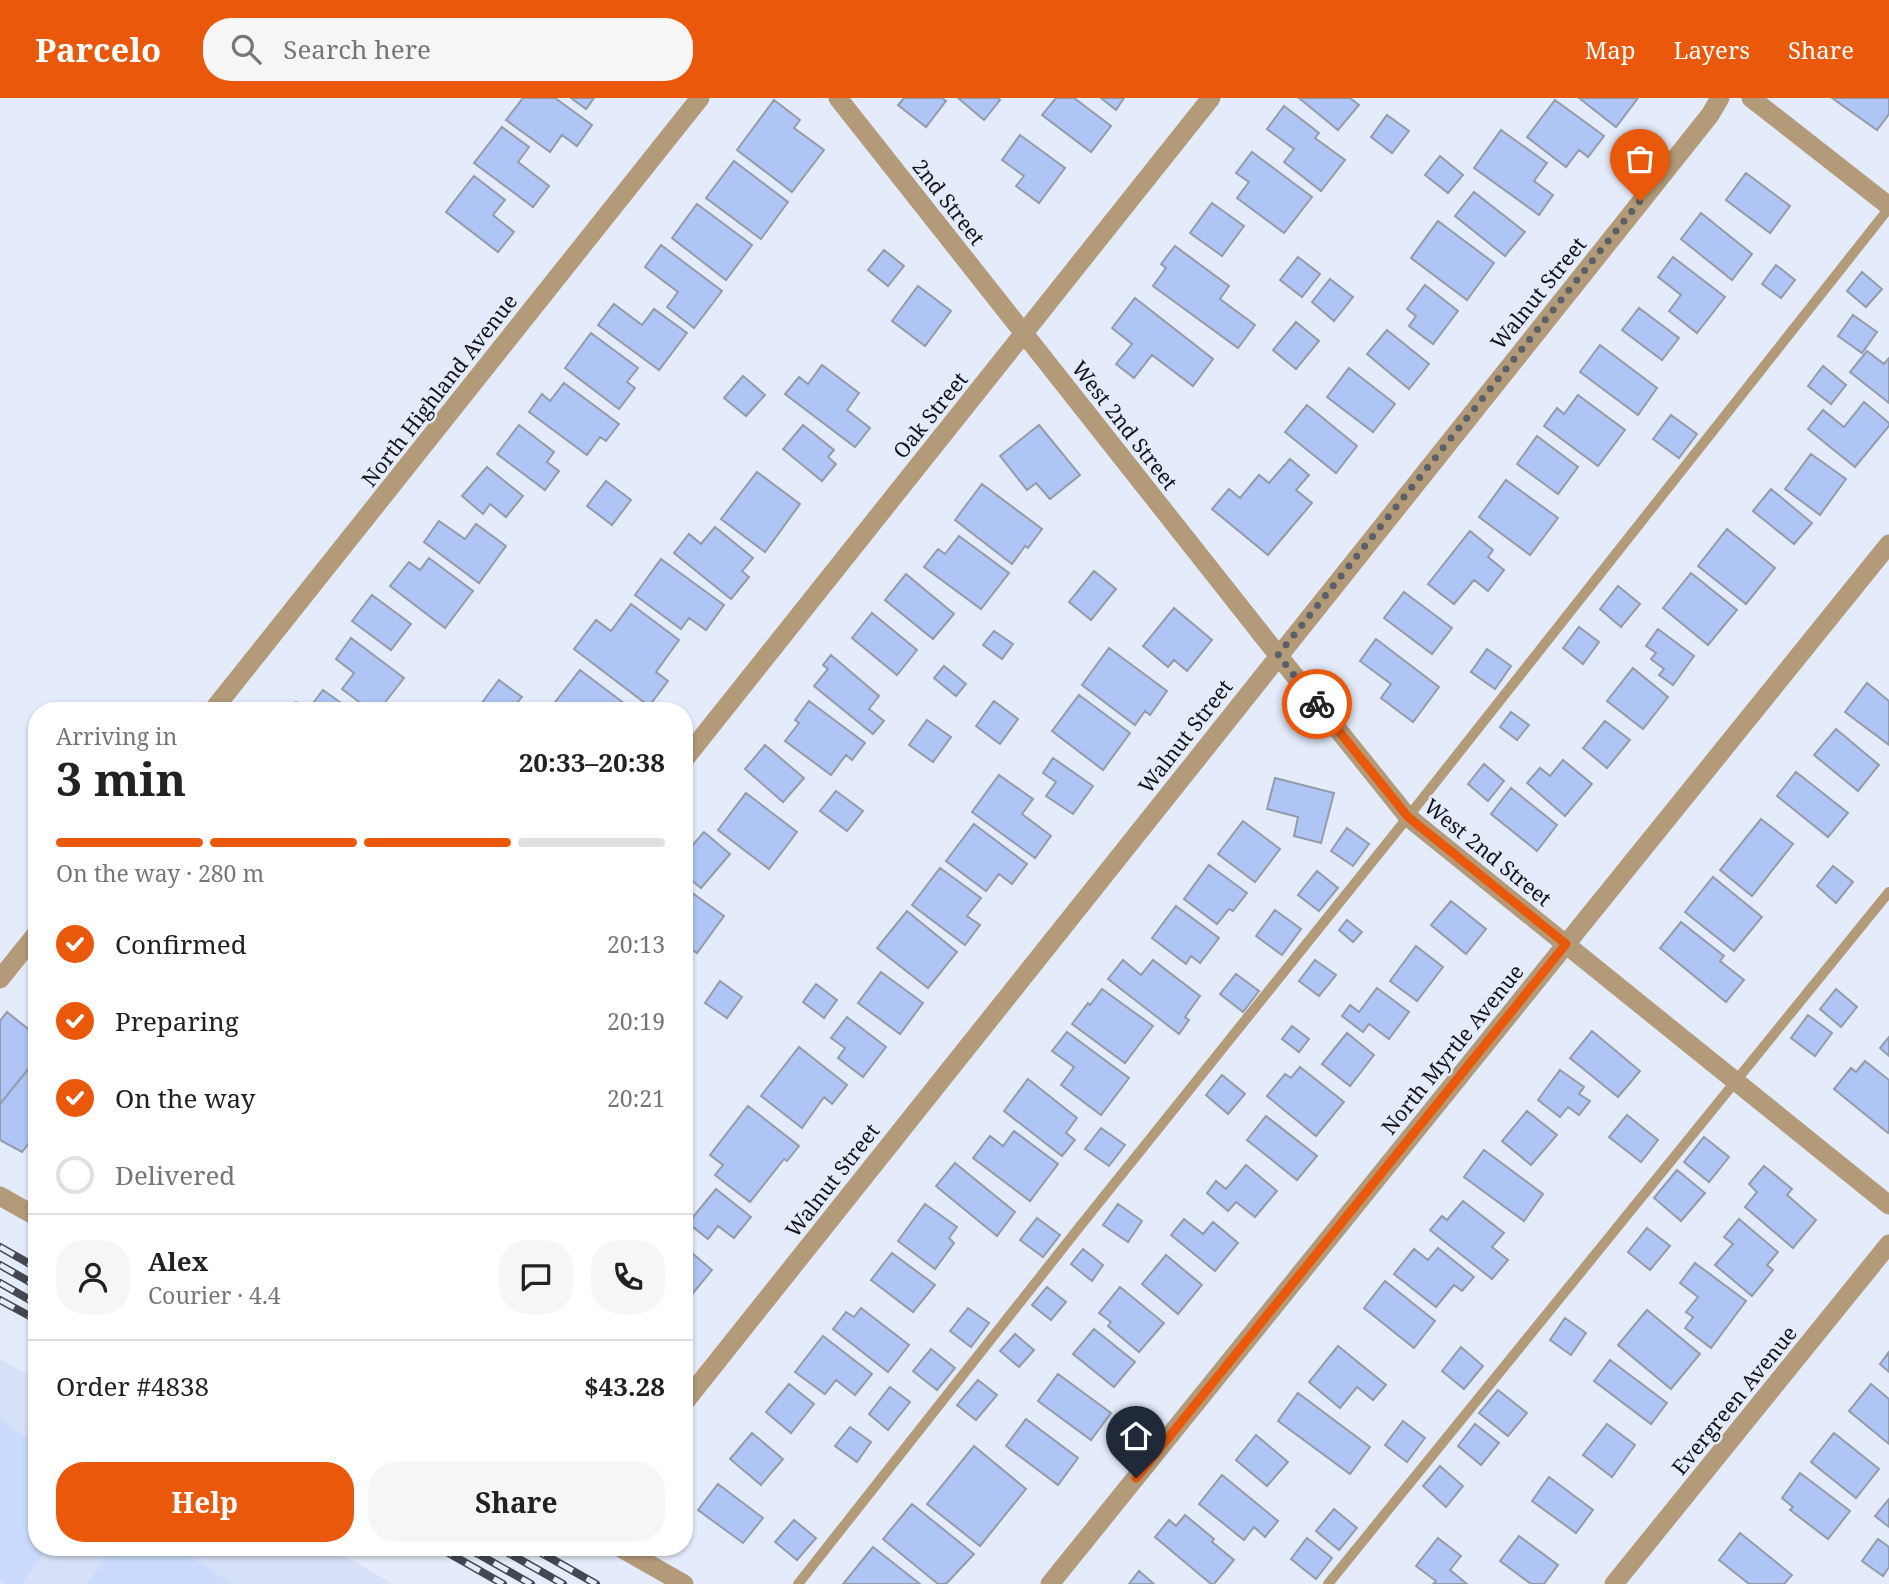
<!DOCTYPE html>
<html lang="en">
<head>
<meta charset="utf-8">
<style>
	body { margin:0; font-family:"Noto Serif",serif; background:#f6f6f6; color:#222; height:100vh; display:flex; flex-direction:column; font-size:26px; white-space:nowrap }
	* { box-sizing:border-box; margin:0 }
	p { font-size:23px; color:#767676 }
	.icon { flex:none; width:38px; height:38px; fill:none; stroke:currentColor; stroke-width:2; stroke-linecap:round; stroke-linejoin:round }
	.map { position:relative; flex:1; overflow:hidden }
	.sheet { position:absolute; left:28px; top:604px; width:665px; height:854px; display:flex; flex-direction:column; background:#fff; border-radius:28px; box-shadow:0 2px 5px #0004 }
	.sheet>* { flex:none }
	.pin { position:absolute; display:grid; place-items:center; width:60px; height:60px; color:#fff; margin:-72px -30px; border-radius:50% 50% 50% 0; rotate:-45deg; box-shadow:0 0 7px #0007 }
	.pin .icon { rotate:45deg }
	.courier { position:absolute; display:grid; place-items:center; width:70px; height:70px; margin:-35px; border:5px solid #ea580c; border-radius:50%; background:#fff; color:#222; box-shadow:0 2px 9px #0007 }
	.summary em { font-style:normal; font-weight:700 }
	.summary div { display:flex; flex-direction:column-reverse }
	.summary { display:flex; align-items:center; justify-content:space-between; height:119px; padding:0 28px }
	h1 { font-size:46px; font-weight:700; line-height:52px }
	.bar { display:grid; grid-template-columns:repeat(4,1fr); gap:10px 7px; align-content:center; height:84px; padding:0 28px }
	.bar i { height:9px; border-radius:5px; background:#e0e0e0 }
	.bar .on { background:#ea580c }
	.bar p { grid-column:span 4 }
	.line { display:flex; align-items:center; gap:18px; padding:0 28px; border-top:2px solid #e0e0e0 }
	.line div { flex:1 }
	.round { display:grid; place-items:center; flex:none; width:74px; height:74px; border-radius:28px; background:#f6f6f6 }
	ol { padding:0 28px; list-style:none }
	li { display:flex; align-items:center; gap:21px; height:77px }
	li p { margin-inline-start:auto }
	li .icon { padding:7px; border-radius:50%; background:#ea580c; color:#fff; stroke-width:4 }
	li:last-child { color:#767676 }
	li i { width:38px; height:38px; border:4px solid #e0e0e0; border-radius:50% }
	.action { display:flex; gap:14px; margin-top:auto; padding:14px 28px }
	.action a { flex:1; height:80px; border-radius:28px; background:#ea580c; color:#fff; font-size:28px; font-weight:700; line-height:80px; text-align:center }
	.action a+a { background:#f6f6f6; color:#222 }
	header { display:flex; align-items:center; gap:42px; box-sizing:border-box; height:98px; padding:0 35px; background:#ea580c; color:#fff }
	header strong { font-size:33px }
	nav { display:flex; gap:38px; margin-inline-start:auto; font-size:24px }
	.search { width:490px; height:63px; background:#f6f6f6; display:flex; align-items:center; gap:18px; box-sizing:border-box; padding:0 24px; border-radius:28px; color:#767676; font-size:26px }
	.map>svg:first-child { display:block }
	.built { fill:#d6e0f6 }
	.green { fill:#cadbfe }
	.building { fill:#aec5f5; stroke:#949ba9; stroke-width:2 }
	.lines { fill:none; stroke-linecap:round; stroke-linejoin:round }
	.lane { stroke:#b39b79; stroke-width:10 }
	.street { stroke:#b39b79; stroke-width:19 }
	.rail-casing { stroke:#444850; stroke-width:8 }
	.rail { stroke:#e4ebfa; stroke-width:5; stroke-dasharray:16; stroke-linecap:butt }
	.done { stroke:#5b5f68; stroke-width:7; stroke-dasharray:0 12.6 }
	.route { stroke:#ea580c; stroke-width:9 }
	.labels { text-anchor:middle; dominant-baseline:central; stroke-width:5; stroke-linejoin:round; paint-order:stroke }
	.street-label { font-size:21px; fill:#111419; stroke:#e4ebfa }
</style>
</head>
<body>
<header>
<strong>Parcelo</strong>
<div class="search"><svg class="icon" aria-label="search" viewBox="0 0 24 24"><circle cx="10" cy="10" r="6"/><path d="M15 15l6 6"/></svg>Search here</div>
<nav><a>Map</a><a>Layers</a><a>Share</a></nav>
</header>
<div class="map">
<svg width="1889" height="1486" viewBox="0 0 1889 1486">
	<rect width="100%" height="100%" fill="#e4ebfa"/>
	<path class="built" d="M0,1261L37,1282V1449H329L393,1486H0Z"/>
	<path class="green" d="M0,1321L37,1347V1449H48L22,1486H7L0,1481Z
		M113,1449H178L231,1486H87Z"/>
	<path class="building" d="M523,0H555L592,27L577,48L562,37L550,54L506,22Z
		M571,0H594L586,11Z
		M904,0H942L946,3L926,29L898,7Z
		M958,0H998L1000,2L984,22Z
		M1056,0H1074L1111,28L1091,54L1042,17Z
		M1101,0H1124L1116,12Z
		M1299,0H1350L1359,7L1338,32Z
		M1579,0H1638L1616,29Z
		M1832,0H1889V16L1877,32Z
		M774,2L800,22L794,30L824,52L792,94L737,52Z
		M1555,2L1604,38L1588,59L1579,52L1566,69L1527,39Z
		M1284,8L1319,35L1315,40L1345,62L1321,93L1284,64L1294,51L1267,31Z
		M1387,17L1409,33L1392,55L1371,39Z
		M502,29L529,49L518,64L549,88L533,109L474,65Z
		M1501,32L1547,65L1534,83L1553,97L1539,117L1474,70Z
		M1020,37L1065,70L1039,105L1016,88L1024,78L1002,62Z
		M1252,54L1312,99L1284,135L1237,100L1249,84L1236,75Z
		M1440,58L1463,77L1448,95L1425,77Z
		M734,63L788,104L761,141L706,100Z
		M1746,75L1790,108L1770,135L1726,102Z
		M474,78L505,102L493,117L514,134L498,154L446,114Z
		M1474,94L1525,134L1505,158L1455,118Z
		M1212,105L1244,128L1222,158L1190,135Z
		M697,106L752,147L726,182L672,140Z
		M1701,115L1752,156L1732,182L1681,141Z
		M1438,123L1494,165L1467,202L1411,160Z
		M661,147L722,193L694,230L667,209L678,194L645,169Z
		M1175,148L1229,188L1220,201L1255,227L1238,250L1153,188L1166,170L1161,166Z
		M884,152L904,168L888,188L868,172Z
		M1298,159L1320,176L1302,199L1280,182Z
		M1673,159L1725,199L1697,235L1669,213L1681,197L1658,179Z
		M1776,167L1795,182L1781,200L1762,186Z
		M1862,174L1882,191L1866,209L1847,193Z
		M1330,181L1353,199L1334,223L1312,204Z
		M1425,187L1458,213L1433,246L1409,228L1416,218L1407,211Z
		M918,188L951,213L925,248L892,223Z
		M1135,200L1213,261L1193,288L1152,257L1134,280L1116,266L1132,246L1112,230Z
		M614,206L642,227L654,211L687,235L659,272L598,227Z
		M1639,210L1679,240L1662,262L1622,232Z
		M1853,217L1877,234L1862,255L1838,238Z
		M1296,224L1319,243L1296,271L1273,252Z
		M1387,232L1429,266L1409,291L1367,256Z
		M591,235L638,270L627,284L635,290L619,311L565,270Z
		M1600,247L1657,290L1638,317L1580,274Z
		M1867,253L1884,266L1889,260V305L1850,274Z
		M822,267L859,295L847,312L870,330L855,349L785,296L799,279L808,286Z
		M1823,268L1846,287L1831,306L1808,288Z
		M1349,270L1395,306L1373,334L1327,299Z
		M743,278L765,297L746,318L724,300Z
		M564,285L619,326L606,343L600,339L587,357L529,314L542,296L550,303Z
		M1578,297L1625,332L1598,368L1544,328L1557,310L1564,316Z
		M1864,304L1889,325V328L1855,369L1808,331L1823,312L1844,329Z
		M1307,307L1357,348L1336,375L1285,334Z
		M1671,317L1697,336L1679,360L1653,341Z
		M519,327L554,354L547,364L559,373L545,392L497,356Z
		M803,327L834,352L828,359L836,366L822,383L783,351Z
		M1039,327L1080,377L1050,401L1036,385L1027,392L1000,358Z
		M1537,338L1578,369L1558,396L1517,366Z
		M1811,356L1846,381L1820,417L1785,391Z
		M1290,361L1309,377L1296,392L1312,405L1268,457L1212,411L1229,391L1240,400L1259,377L1269,385Z
		M487,369L523,398L506,419L490,406L483,416L462,398Z
		M757,374L800,406L765,454L721,421Z
		M1506,382L1558,420L1530,457L1479,419Z
		M606,383L631,402L612,427L587,408Z
		M982,386L1042,431L1028,450L1025,448L1012,466L955,422Z
		M1771,391L1812,425L1794,446L1753,413Z
		M439,423L465,441L476,426L506,448L479,485L424,444Z
		M715,429L753,460L742,473L749,479L731,501L674,455L689,436L701,446Z
		M1727,431L1775,470L1746,506L1698,468Z
		M1470,433L1493,452L1488,459L1504,472L1488,493L1474,482L1454,506L1428,486Z
		M959,438L1009,475L981,511L924,469L938,451L945,456Z
		M429,460L473,493L445,530L390,488L409,464L420,472Z
		M661,461L724,507L706,532L689,520L681,531L635,497Z
		M1094,473L1116,491L1091,522L1069,504Z
		M1691,475L1737,512L1708,547L1663,510Z
		M906,476L954,516L933,541L885,502Z
		M1618,488L1640,506L1621,529L1600,511Z
		M1404,494L1452,530L1432,556L1384,520Z
		M372,497L411,526L391,552L352,523Z
		M631,506L679,542L656,574L668,583L649,608L574,551L596,522L611,533Z
		M1174,510L1212,542L1187,573L1174,562L1168,569L1143,548Z
		M872,515L917,552L897,577L852,540Z
		M1579,529L1599,544L1583,566L1563,550Z
		M1658,531L1694,558L1673,587L1659,577L1664,571L1651,561L1656,555L1646,548Z
		M994,533L1013,546L1002,561L983,547Z
		M351,540L404,580L379,612H370L342,591L354,575L336,561Z
		M1376,541L1439,589L1413,624L1381,600L1391,586L1360,563Z
		M1109,550L1167,593L1150,617L1145,613L1135,627L1082,587Z
		M1487,551L1511,568L1495,591L1471,574Z
		M831,557L879,598L869,611L884,623L873,636L814,588L828,571L823,567Z
		M944,568L966,586L956,598L934,580Z
		M1633,570L1668,599L1643,631L1607,603Z
		M580,572L633,612H558L552,608Z
		M499,582L522,599L511,612H490L481,606Z
		M1867,585L1889,603V647L1845,614Z
		M323,592L351,612H308Z
		M1079,597L1130,635L1103,672L1052,633Z
		M809,603L865,645L852,662L846,657L831,677L785,643L799,625L795,622Z
		M994,603L1018,621L1000,646L976,628Z
		M296,604L307,612H289Z
		M1511,614L1529,627L1517,642L1500,629Z
		M927,622L951,639L933,664L909,647Z
		M1605,623L1630,642L1607,670L1583,650Z
		M1836,631L1879,667L1858,693L1814,657Z
		M765,647L804,680L783,704L745,671Z
		M1053,660L1093,688L1073,716L1046,698L1056,684L1043,675Z
		M1563,662L1592,686L1565,718L1527,685L1540,670L1550,678Z
		M1484,666L1504,683L1488,703L1468,686Z
		M1796,674L1848,715L1828,739L1777,698Z
		M999,677L1033,701L1022,716L1051,738L1035,760L972,714Z
		M1275,680L1334,695L1321,745L1294,738L1298,719L1267,711Z
		M1511,690L1557,727L1537,753L1491,716Z
		M836,693L863,713L847,733L820,713Z
		M746,695L797,734L769,771L718,732Z
		M1761,721L1793,746L1752,798L1720,772Z
		M1243,723L1280,751L1255,784L1218,756Z
		M974,726L1027,766L1012,786L999,776L986,793L946,763Z
		M1347,730L1369,746L1353,768L1331,753Z
		M704,734L730,756L701,790L684,776V757Z
		M1209,767L1247,795L1233,813L1229,811L1217,826L1184,801Z
		M1833,768L1853,784L1836,805L1817,788Z
		M940,770L981,800L967,818L980,827L965,847L912,807Z
		M1317,773L1338,790L1319,813L1298,797Z
		M1713,779L1762,819L1734,853L1685,814Z
		M684,789L724,818L697,855L684,846Z
		M1451,803L1486,831L1466,856L1431,827Z
		M1176,808L1219,840L1200,865L1191,858L1186,866L1152,840Z
		M1275,812L1301,831L1282,857L1256,838Z
		M907,813L957,854L928,890L877,850Z
		M1347,822L1362,834L1353,844L1339,832Z
		M1681,824L1724,858L1720,863L1744,882L1726,904L1660,850Z
		M1416,848L1443,869L1417,903L1390,883Z
		M1123,862L1141,877L1153,862L1200,898L1185,919L1189,922L1179,936L1108,881Z
		M1315,862L1336,877L1319,898L1299,883Z
		M881,874L923,905L900,936L858,905Z
		M1236,876L1259,893L1243,914L1220,896Z
		M720,883L742,899L727,920L705,905Z
		M816,886L837,902L824,920L803,904Z
		M1377,890L1409,914L1389,941L1369,926L1363,934L1342,918L1350,907L1359,914Z
		M1102,891L1153,928L1125,965L1072,926L1088,905L1090,907Z
		M1836,891L1857,909L1841,929L1820,911Z
		M7,914L37,938V960L0,1006V923Z
		M1808,917L1832,935L1815,958L1791,940Z
		M847,919L886,949L863,979L838,960L845,950L831,940Z
		M1292,928L1309,941L1299,954L1282,941Z
		M1592,933L1640,973L1618,999L1570,960Z
		M1067,934L1129,980L1101,1017L1061,987L1074,969L1052,953Z
		M1347,935L1374,957L1350,988L1322,966Z
		M1889,939V958L1880,950Z
		M799,949L847,987L832,1006L824,999L802,1030L761,998Z
		M1865,963L1889,982V1033L1888,1035L1834,991L1851,970L1856,974Z
		M33,965L37,967V1035L22,1054L0,1042V1006Z
		M1300,969L1344,1004L1316,1038L1267,998L1285,976L1291,980Z
		M1560,972L1584,989L1579,996L1590,1003L1579,1017L1568,1009L1560,1019L1538,1002Z
		M1222,977L1245,996L1228,1016L1206,997Z
		M1028,981L1077,1020L1066,1035L1075,1042L1062,1058L1004,1013Z
		M748,1008L799,1048L787,1063L784,1061L750,1104L715,1077L723,1067L710,1057Z
		M1527,1013L1557,1037L1531,1067L1502,1043Z
		M1627,1017L1658,1042L1641,1064L1609,1039Z
		M1266,1018L1317,1058L1297,1082L1247,1042Z
		M1101,1030L1125,1047L1109,1068L1085,1051Z
		M1014,1033L1058,1066L1030,1103L973,1060L990,1038L1003,1048Z
		M1704,1039L1729,1059L1709,1084L1684,1064Z
		M1484,1052L1543,1096L1524,1123L1464,1079Z
		M955,1065L1015,1114L997,1138L936,1088Z
		M1246,1067L1277,1093L1255,1119L1236,1104L1228,1113L1207,1095L1216,1083L1226,1091Z
		M1764,1068L1792,1091L1787,1097L1816,1122L1793,1150L1745,1109L1757,1094L1749,1086Z
		M1677,1072L1705,1095L1681,1123L1654,1100Z
		M716,1091L751,1119L734,1140L718,1128L708,1141L688,1125Z
		M1463,1103L1504,1135L1492,1149L1508,1162L1492,1181L1430,1132L1442,1118L1447,1122Z
		M925,1106L957,1129L949,1140L954,1145L935,1171L898,1143Z
		M1118,1106L1142,1123L1128,1144L1103,1127Z
		M1037,1120L1060,1137L1043,1159L1020,1142Z
		M1184,1121L1203,1136L1213,1124L1238,1145L1215,1173L1171,1137Z
		M1739,1121L1778,1154L1767,1167L1773,1172L1752,1198L1715,1167L1733,1146L1724,1139Z
		M1647,1130L1670,1148L1650,1172L1628,1154Z
		M685,1149L712,1172L684,1206V1150Z
		M1438,1150L1474,1179L1462,1193L1454,1187L1436,1209L1394,1176L1414,1151L1428,1162Z
		M1083,1151L1103,1167L1092,1183L1071,1166Z
		M892,1155L935,1187L913,1214L871,1182Z
		M1166,1157L1202,1187L1178,1216L1142,1186Z
		M1695,1165L1746,1203L1711,1250L1685,1230L1693,1219L1686,1214L1698,1199L1680,1185Z
		M1385,1183L1435,1223L1414,1250L1364,1210Z
		M1047,1189L1066,1204L1051,1222L1032,1207Z
		M1120,1189L1164,1225L1139,1254L1108,1228L1111,1224L1099,1215Z
		M861,1210L909,1247L888,1274L833,1231L846,1214L854,1219Z
		M968,1210L989,1225L971,1249L950,1233Z
		M1647,1212L1700,1256L1671,1291L1618,1247Z
		M1565,1220L1586,1235L1571,1257L1550,1242Z
		M1094,1231L1135,1264L1114,1289L1073,1256Z
		M1015,1236L1034,1252L1019,1269L1000,1253Z
		M823,1238L872,1276L855,1297L836,1282L825,1296L795,1274Z
		M1338,1248L1386,1287L1373,1302L1357,1289L1340,1310L1309,1284Z
		M1461,1249L1483,1268L1464,1291L1442,1273Z
		M931,1251L955,1270L937,1292L913,1273Z
		M1889,1254V1274L1880,1266Z
		M1610,1262L1667,1305L1651,1326L1594,1283Z
		M1058,1276L1111,1315L1091,1342L1038,1303Z
		M978,1282L997,1297L976,1322L957,1307Z
		M789,1286L814,1306L791,1335L766,1314Z
		M1871,1286L1889,1301V1346L1849,1313Z
		M890,1289L910,1304L888,1332L869,1316Z
		M1498,1292L1527,1315L1508,1338L1479,1315Z
		M1298,1295L1370,1349L1350,1376L1278,1323Z
		M1026,1321L1078,1360L1058,1387L1006,1348Z
		M1403,1323L1425,1340L1407,1364L1385,1347Z
		M1475,1326L1499,1345L1481,1367L1458,1348Z
		M1607,1326L1635,1347L1612,1379L1583,1357Z
		M850,1329L871,1344L857,1364L835,1348Z
		M752,1335L783,1361L761,1387L730,1361Z
		M1834,1335L1879,1371L1856,1400L1811,1364Z
		M1256,1337L1288,1364L1267,1388L1236,1362Z
		M974,1348L1026,1391L980,1448L927,1406Z
		M1440,1368L1463,1388L1446,1409L1423,1388Z
		M1800,1375L1850,1413L1828,1441L1790,1412L1793,1409L1782,1400Z
		M1222,1377L1278,1423L1265,1439L1254,1429L1244,1442L1199,1406Z
		M1549,1379L1593,1412L1576,1435L1532,1403Z
		M718,1386L763,1420L743,1445L698,1412Z
		M1889,1401V1429L1875,1418Z
		M912,1406L974,1456L946,1486H938L883,1441Z
		M1334,1411L1357,1430L1339,1452L1316,1433Z
		M1185,1417L1214,1441L1212,1444L1234,1462L1214,1486H1211L1155,1439L1169,1422L1176,1428Z
		M794,1422L816,1440L797,1462L775,1444Z
		M1740,1435L1792,1477L1784,1486H1749L1719,1462Z
		M1519,1438L1558,1467L1544,1486H1531L1500,1463Z
		M1307,1440L1332,1460L1316,1481L1291,1461Z
		M1438,1440L1461,1458L1450,1472L1467,1486H1433L1436,1483L1416,1468Z
		M1878,1441L1889,1449V1469L1883,1478L1862,1463Z
		M873,1449L920,1486H843Z
		M1139,1473L1154,1486H1129Z"/>
	<g class="lines">
		<path class="lane" d="M798,1486L1081,1127L1408,719L1889,110
			M1328,1486L1889,794"/>
		<path class="street" d="M838,0L1278,557L1408,719L1889,1107
			M1751,0L1889,108
			M213,612L700,0
			M684,662L1211,0
			M0,881L37,835
			M0,1098L37,1119
			M684,1305L1710,17L1720,0
			M619,1449L684,1486
			M1050,1486L1889,446
			M1614,1486L1889,1146"/>
		<g class="rail-casing">
			<path id="rail" d="M0,1149L37,1170
				M0,1167L37,1188
				M0,1185L37,1206
				M0,1202L37,1222
				M438,1449L503,1486
				M466,1449L531,1486
				M498,1449L563,1486
				M531,1449L596,1486"/>
		</g>
		<use href="#rail" class="rail"/>
	</g>
	<g class="lines">
		<path class="done" d="M1317,606L1278,557L1640,103"/>
		<path class="route" d="M1136,1380L1566,846L1408,719L1317,606"/>
	</g>
	<g class="labels">
		<g class="street-label">
			<text transform="translate(949 104) rotate(52)">2nd Street</text>
			<text transform="translate(1538 195) rotate(-51)">Walnut Street</text>
			<text transform="translate(439 292) rotate(-52)">North Highland Avenue</text>
			<text transform="translate(930 317) rotate(-51)">Oak Street</text>
			<text transform="translate(1125 327) rotate(52)">West 2nd Street</text>
			<text transform="translate(1185 638) rotate(-52)">Walnut Street</text>
			<text transform="translate(1488 754) rotate(39)">West 2nd Street</text>
			<text transform="translate(1452 951) rotate(-51)">North Myrtle Avenue</text>
			<text transform="translate(832 1082) rotate(-52)">Walnut Street</text>
			<text transform="translate(1734 1302) rotate(-51)">Evergreen Avenue</text>
		</g>
	</g>
</svg>
<div class="pin" style="left:1640px;top:103px;background:#ea580c"><svg class="icon" aria-label="bag" viewBox="0 0 24 24"><path d="M5 8h14l-1 12H6zM9 8a3 3 0 0 1 6 0"/></svg></div>
<div class="pin" style="left:1136px;top:1380px;background:#1f2937"><svg class="icon" aria-label="home" viewBox="0 0 24 24"><path d="M3 11l9-7 9 7M6 9v11h12V9"/></svg></div>
<div class="courier" style="left:1317px;top:606px"><svg class="icon" aria-label="bike" viewBox="0 0 24 24"><circle cx="6" cy="16" r="4"/><circle cx="18" cy="16" r="4"/><path d="M6 16l4-8h5l3 8M10 8l3 8H6M13 5h3"/></svg></div>
<section class="sheet">
<div class="summary"><div><h1>3 min</h1><p>Arriving in</p></div><em>20:33–20:38</em></div>
<div class="bar"><i class="on"></i><i class="on"></i><i class="on"></i><i></i><p>On the way · 280 m</p></div>
<ol>
<li><svg class="icon" aria-label="check" viewBox="0 0 24 24"><path d="M5 12l5 5 9-10"/></svg>Confirmed<p>20:13</p></li>
<li><svg class="icon" aria-label="check" viewBox="0 0 24 24"><path d="M5 12l5 5 9-10"/></svg>Preparing<p>20:19</p></li>
<li><svg class="icon" aria-label="check" viewBox="0 0 24 24"><path d="M5 12l5 5 9-10"/></svg>On the way<p>20:21</p></li>
<li><i></i>Delivered</li>
</ol>
<div class="line" style="height:126px"><a class="round"><svg class="icon" aria-label="person" viewBox="0 0 24 24"><circle cx="12" cy="8" r="4"/><path d="M4 21q1-7 8-7t8 7"/></svg></a><div><b>Alex</b><p>Courier · 4.4</p></div><a class="round"><svg class="icon" aria-label="chat" viewBox="0 0 24 24"><path d="M4 5h16v11H9l-5 4z"/></svg></a><a class="round"><svg class="icon" aria-label="phone" viewBox="0 0 24 24"><path d="M5 4h4l2 5-3 2q2 4 5 5l2-3 5 2v4C11 20 4 13 5 4z"/></svg></a></div>
<div class="line" style="height:91px"><div>Order #4838</div><b>$43.28</b></div>
<div class="action"><a>Help</a><a>Share</a></div>
</section>
</div>
</body>
</html>
